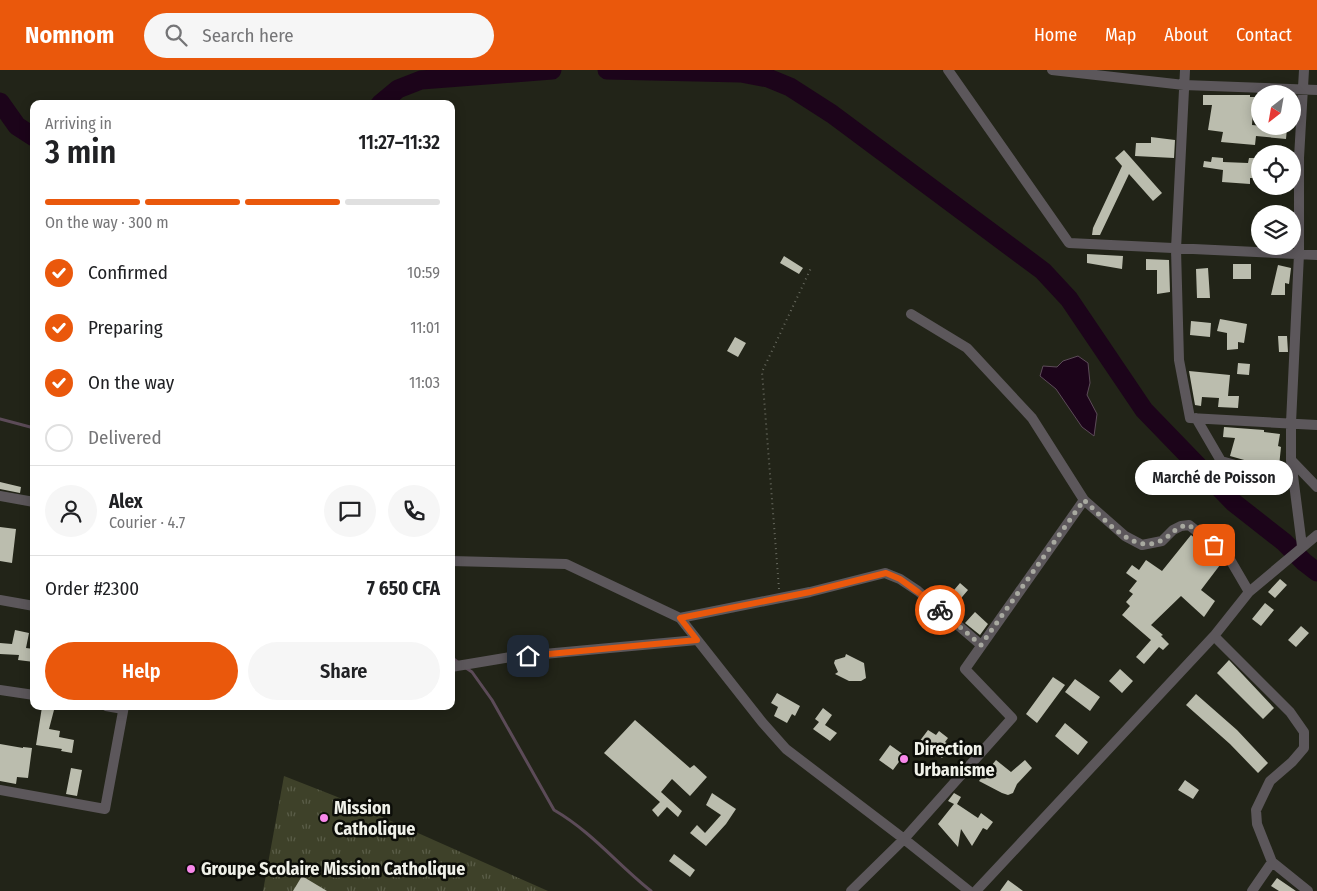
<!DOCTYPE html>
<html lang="en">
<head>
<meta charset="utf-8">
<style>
	body { margin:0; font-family:"Fira Sans Condensed",sans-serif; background:#f6f6f6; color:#202124; height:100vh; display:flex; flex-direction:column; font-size:19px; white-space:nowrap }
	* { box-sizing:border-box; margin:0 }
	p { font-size:16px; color:#757577 }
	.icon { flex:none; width:28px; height:28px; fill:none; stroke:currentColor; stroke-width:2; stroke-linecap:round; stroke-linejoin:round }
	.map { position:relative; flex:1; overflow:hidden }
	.panel { position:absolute; left:30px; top:30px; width:425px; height:610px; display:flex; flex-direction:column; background:#fff; border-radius:10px; box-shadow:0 2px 12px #0003 }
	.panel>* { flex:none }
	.needle { width:32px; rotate:211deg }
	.buttons { position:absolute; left:1251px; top:15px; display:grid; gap:10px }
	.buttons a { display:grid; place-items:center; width:50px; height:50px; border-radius:50%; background:#fff; box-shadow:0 2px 12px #0003; font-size:25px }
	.pin { position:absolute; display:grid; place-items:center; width:42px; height:42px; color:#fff; margin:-21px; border-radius:10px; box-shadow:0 2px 8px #0006 }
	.courier { position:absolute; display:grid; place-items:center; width:50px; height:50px; margin:-25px; border:4px solid #ea580c; border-radius:50%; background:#fff; color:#222; box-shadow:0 1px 6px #0007 }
	.bubble { position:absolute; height:35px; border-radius:18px; background:#fff; box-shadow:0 2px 12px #0003; font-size:16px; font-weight:600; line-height:35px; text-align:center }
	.overview em { font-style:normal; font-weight:600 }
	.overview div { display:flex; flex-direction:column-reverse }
	.overview { display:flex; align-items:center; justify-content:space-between; height:85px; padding:0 15px }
	h1 { font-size:32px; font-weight:600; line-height:38px }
	.bar { display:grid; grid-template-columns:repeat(4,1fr); gap:8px 5px; align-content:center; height:60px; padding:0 15px }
	.bar i { height:6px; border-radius:4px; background:#e0e0e0 }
	.bar .current { background:#ea580c }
	.bar p { grid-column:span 4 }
	.line { display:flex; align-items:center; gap:12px; padding:0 15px; border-top:1px solid #e0e0e0 }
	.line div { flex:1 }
	.round { display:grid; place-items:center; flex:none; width:52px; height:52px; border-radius:26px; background:#f6f6f6 }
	ol { padding:0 15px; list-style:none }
	li { display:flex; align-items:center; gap:15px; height:55px }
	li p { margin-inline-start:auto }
	li .icon { padding:5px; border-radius:50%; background:#ea580c; color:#fff; stroke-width:4 }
	li:last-child { color:#757577 }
	li i { width:28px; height:28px; border:2px solid #e0e0e0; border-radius:50% }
	.cta { display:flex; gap:10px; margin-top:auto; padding:10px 15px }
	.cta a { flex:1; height:58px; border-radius:30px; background:#ea580c; color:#fff; font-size:20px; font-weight:600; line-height:58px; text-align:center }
	.cta a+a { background:#f6f6f6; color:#202124 }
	header { display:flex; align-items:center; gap:30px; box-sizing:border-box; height:70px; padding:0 25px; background:#ea580c; color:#fff }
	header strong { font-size:24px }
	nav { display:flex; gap:28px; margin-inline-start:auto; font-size:18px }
	.search { width:350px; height:45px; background:#f6f6f6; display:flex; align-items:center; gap:12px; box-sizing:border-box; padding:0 18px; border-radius:28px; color:#757577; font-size:19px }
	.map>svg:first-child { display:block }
	.park { fill:url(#park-tufts) }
	.water { fill:#1c041a; stroke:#5c4b58 }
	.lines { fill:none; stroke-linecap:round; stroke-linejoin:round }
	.stream { stroke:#5c4b58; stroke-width:3 }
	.river { stroke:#1c041a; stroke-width:19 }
	.building { fill:#bbbdae }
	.path { stroke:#686a5f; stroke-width:2; stroke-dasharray:1 4; stroke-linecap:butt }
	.minor { stroke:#5c575b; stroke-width:10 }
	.done { stroke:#a8a9a0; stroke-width:5; stroke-dasharray:0 9 }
	.route { stroke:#ea580c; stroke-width:6 }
	.poi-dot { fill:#f888ea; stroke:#0c0d08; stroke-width:2 }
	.labels { text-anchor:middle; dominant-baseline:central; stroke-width:5; stroke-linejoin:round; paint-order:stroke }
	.poi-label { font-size:18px; font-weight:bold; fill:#f0f1e9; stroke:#0c0d08; text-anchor:start }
</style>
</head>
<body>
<header>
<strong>Nomnom</strong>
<div class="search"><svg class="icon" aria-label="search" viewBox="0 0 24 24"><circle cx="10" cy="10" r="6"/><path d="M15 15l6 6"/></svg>Search here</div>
<nav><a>Home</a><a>Map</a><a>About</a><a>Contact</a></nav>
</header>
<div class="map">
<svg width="1317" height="821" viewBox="0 0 1317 821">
	<defs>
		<pattern id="park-tufts" width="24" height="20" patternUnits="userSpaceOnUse" patternTransform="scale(1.25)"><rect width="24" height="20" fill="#3e4129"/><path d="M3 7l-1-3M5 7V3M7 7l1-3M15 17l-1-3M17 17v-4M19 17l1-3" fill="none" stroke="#5a5d48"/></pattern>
	</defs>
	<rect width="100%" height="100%" fill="#222418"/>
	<path class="park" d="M284,706L335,726L548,821H263Z"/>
	<path class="water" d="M1078,286L1088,293L1090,313L1087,325L1097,344L1094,366L1082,357L1056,319L1040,306L1043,296L1057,297L1063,291Z"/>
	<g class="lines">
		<path class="stream" d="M0,349L34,358
			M451,587L459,593
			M466,598L472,602L492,630L554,740C592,762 617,794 651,821"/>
		<path class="river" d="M607,0L741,3L768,8L790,17L832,44L1043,201L1069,229L1144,340L1233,432L1284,472L1304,492L1317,502
			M0,32L17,56L34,67
			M380,34L398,19L421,10L552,0"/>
	</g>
	<path class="building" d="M1203,25H1250V27H1260V38H1253L1252,55L1287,58L1286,69L1256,66L1255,75L1221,72L1223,62L1208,60L1212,35H1203Z
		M1151,67L1175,70L1174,88L1135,86L1136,73H1151Z
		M1124,80L1162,123L1153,131L1129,104L1100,165H1092L1093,158L1122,96L1115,88Z
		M1212,87L1223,88V92L1248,93L1249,88H1260V101H1254V108H1250V114L1222,112L1223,100L1203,97L1204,91L1211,92Z
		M1087,184L1123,186L1122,199L1087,193Z
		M784,186L803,198L799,204L780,193Z
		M1146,189L1169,190L1170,222L1157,224V200H1146Z
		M1233,194H1251V209H1233Z
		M1278,195L1291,198L1289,214L1285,213V225H1271Z
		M1208,198L1210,228H1197L1196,199Z
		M1220,249L1247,254L1244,273L1238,272V279L1227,280V263L1217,261Z
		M1191,251L1211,253L1210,267L1190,265Z
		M1278,266H1287L1288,282H1279Z
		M735,267L746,273L738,287L727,281Z
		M1238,293L1250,294L1249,305L1237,304Z
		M1189,301L1230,305L1228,326H1239L1238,338L1218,337L1219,328L1202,327L1201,336L1195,335Z
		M1224,357L1264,360V362L1280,364L1278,376L1281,377L1279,396L1262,395L1230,386L1235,368L1223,367Z
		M0,412L21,417L20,423L0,419Z
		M0,457L16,459L12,493L0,491Z
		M1191,465L1223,491L1201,520L1215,531L1204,547L1181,526L1151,555L1163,565L1161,566L1169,574L1163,580L1159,577L1144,594L1136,587L1151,570L1122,545L1130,536L1126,532L1133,524L1129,521L1137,511L1126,503L1132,495L1139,500L1146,490L1162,501Z
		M1280,509L1287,515L1275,528L1268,522Z
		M960,513L968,520L957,533L949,526Z
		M1265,533L1274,540L1261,556L1252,549Z
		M975,542L988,554L980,565L965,553Z
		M1301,556L1309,563L1296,577L1288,570Z
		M15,560L29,563L26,578L34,579V592L18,590L19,585L0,584V573L12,574Z
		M846,584L864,593L866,608L861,611H849L835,604L838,602L834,593L835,590L845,587Z
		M1229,590L1274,638L1263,649L1217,603Z
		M1120,599L1133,611L1122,623L1109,611Z
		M1053,607L1065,615L1037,653L1026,644Z
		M1075,609L1100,627L1090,641L1065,622Z
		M777,623L800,636L795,646L792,644L787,653L774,646L778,637L771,633Z
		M1196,624L1237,660L1268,693L1258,703L1230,674L1186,635Z
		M42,637L54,640L49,659L60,661L59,667L74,670L72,683L61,681L62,679L36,675Z
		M823,638L832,645L825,655L837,663L830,671L813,659L819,652L815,649Z
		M635,650L690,698L694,695L707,707L690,726L672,709L661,722L682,741L678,747L667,737L658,747L652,740L660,732L604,683Z
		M1065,653L1088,672L1078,685L1055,666Z
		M928,660L936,665L939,661L948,668L945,672L951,676L942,688L919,672Z
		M0,674L23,678V677L32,678L28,708L17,707L16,714L0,711Z
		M890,675L904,685L893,700L879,690Z
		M996,690L1011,702L1025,690L1032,698L1017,714L1013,723L1008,725L1002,723L979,711Z
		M71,698L82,700L77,726L66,724Z
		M1185,710L1199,720L1193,729L1178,720Z
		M712,723L736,739L726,754L706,776L690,763L697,755L705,763L721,745L706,735Z
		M954,723L961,727L957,734L978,748L981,743L993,752L987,760L983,758L972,776L961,759L958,777L938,754L954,734L948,731Z
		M674,784L695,800L690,807L669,791Z
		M302,806L327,821H293Z
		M1277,808L1296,821H1279L1271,816Z
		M1008,810L1023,821H1000Z"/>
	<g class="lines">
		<path class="path" d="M779,519L762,302L812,196"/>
		<path class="minor" d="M948,0L1069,173L1317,185
			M1052,0L1184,15L1317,20
			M1185,0L1176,179L1179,290L1190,348L1317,355
			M911,244L967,278L1032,348L1084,430L1125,466L1142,475L1162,471L1173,460L1181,456L1189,455L1228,486L1249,522
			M1196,348L1221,391L1261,402L1293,403
			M1291,390L1317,417
			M0,426L34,432
			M1302,476L1291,390V353L1299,184V88L1304,0
			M451,491L566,494L680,548L762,652L786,679L904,769L969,821
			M0,530L34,536
			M680,548L810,522L885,503L900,509L918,521L981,575
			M1214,566L1290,642L1304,662V678L1292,692L1270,711L1256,740L1257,754L1272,792L1308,821
			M451,597L511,587L697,570
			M0,620L34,625
			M106,636L123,639
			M0,720L105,739L124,636
			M851,821L904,769L1012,648L965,599L1084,430
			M976,821L1214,566L1249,522L1317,465
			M1252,821L1272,792"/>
	</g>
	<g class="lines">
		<path class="done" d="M940,540L981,575L1084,430C1103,447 1134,487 1162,470C1174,464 1174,457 1189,455L1214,475"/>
		<path class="route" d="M528,586L697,570L680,548L810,522L886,503L900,509L918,522L940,540"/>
	</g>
	<g class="poi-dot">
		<circle cx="904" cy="689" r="5"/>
		<circle cx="324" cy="748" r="5"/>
		<circle cx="191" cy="799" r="5"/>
	</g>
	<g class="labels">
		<g class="poi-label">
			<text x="914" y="679">Direction<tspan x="914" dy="21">Urbanisme</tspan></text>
			<text x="334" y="738">Mission<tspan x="334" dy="21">Catholique</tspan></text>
			<text x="201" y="799">Groupe Scolaire Mission Catholique</text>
		</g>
	</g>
</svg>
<div class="buttons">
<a><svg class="needle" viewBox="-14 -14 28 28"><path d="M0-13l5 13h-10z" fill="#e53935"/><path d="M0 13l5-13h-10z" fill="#757577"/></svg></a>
<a><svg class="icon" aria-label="locate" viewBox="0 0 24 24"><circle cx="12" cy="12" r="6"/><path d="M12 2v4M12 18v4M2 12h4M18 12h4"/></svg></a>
<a><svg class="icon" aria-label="layers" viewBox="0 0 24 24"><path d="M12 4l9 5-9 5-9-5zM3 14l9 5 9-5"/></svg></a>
</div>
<div class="pin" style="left:1214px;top:475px;background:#ea580c"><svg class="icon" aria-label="bag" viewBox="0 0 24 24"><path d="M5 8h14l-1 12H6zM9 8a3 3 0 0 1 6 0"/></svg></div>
<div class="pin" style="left:528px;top:586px;background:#1f2937"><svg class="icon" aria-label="home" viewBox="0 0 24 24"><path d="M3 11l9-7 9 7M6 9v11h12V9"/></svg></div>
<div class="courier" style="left:940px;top:540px"><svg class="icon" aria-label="bike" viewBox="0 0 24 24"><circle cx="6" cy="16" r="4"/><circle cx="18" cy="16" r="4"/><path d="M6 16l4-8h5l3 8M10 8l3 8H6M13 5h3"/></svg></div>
<div class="bubble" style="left:1135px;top:390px;width:158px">Marché de Poisson</div>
<section class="panel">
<div class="overview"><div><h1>3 min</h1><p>Arriving in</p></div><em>11:27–11:32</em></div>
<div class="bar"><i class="current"></i><i class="current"></i><i class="current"></i><i></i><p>On the way · 300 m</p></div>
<ol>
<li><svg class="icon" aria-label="check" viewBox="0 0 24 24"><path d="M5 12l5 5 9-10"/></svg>Confirmed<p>10:59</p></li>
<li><svg class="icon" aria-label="check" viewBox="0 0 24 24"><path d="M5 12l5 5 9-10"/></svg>Preparing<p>11:01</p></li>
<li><svg class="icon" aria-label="check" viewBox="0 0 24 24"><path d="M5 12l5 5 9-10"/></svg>On the way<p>11:03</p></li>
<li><i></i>Delivered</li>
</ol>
<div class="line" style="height:90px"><a class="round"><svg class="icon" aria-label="person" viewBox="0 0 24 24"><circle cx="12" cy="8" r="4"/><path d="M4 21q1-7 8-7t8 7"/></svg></a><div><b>Alex</b><p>Courier · 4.7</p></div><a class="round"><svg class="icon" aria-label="chat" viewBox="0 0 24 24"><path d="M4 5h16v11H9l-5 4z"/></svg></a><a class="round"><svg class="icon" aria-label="phone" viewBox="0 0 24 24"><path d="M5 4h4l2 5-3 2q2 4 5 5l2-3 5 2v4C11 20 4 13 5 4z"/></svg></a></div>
<div class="line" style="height:65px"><div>Order #2300</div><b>7 650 CFA</b></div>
<div class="cta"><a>Help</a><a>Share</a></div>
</section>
</div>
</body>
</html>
